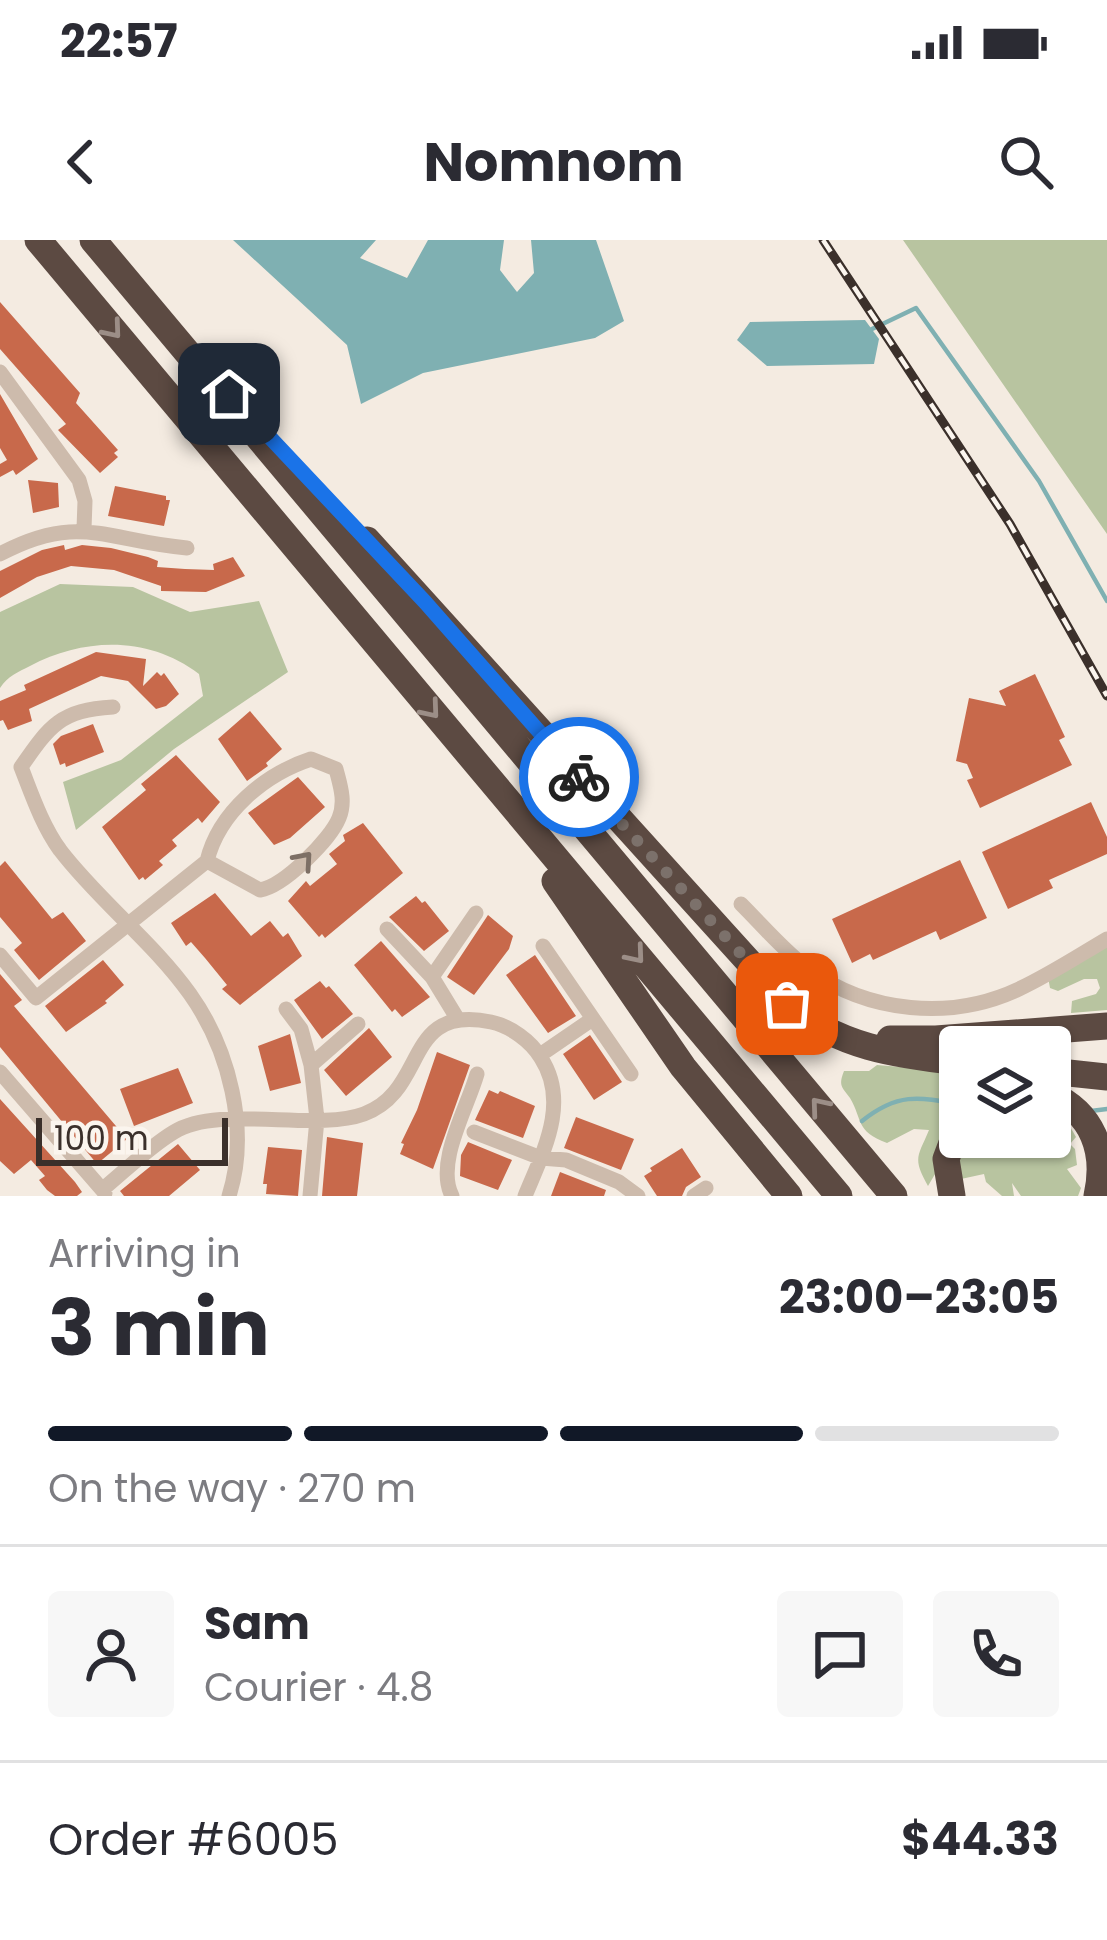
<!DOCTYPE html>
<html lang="en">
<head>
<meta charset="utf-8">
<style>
	body { margin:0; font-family:Poppins,sans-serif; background:#f7f7f7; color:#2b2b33; height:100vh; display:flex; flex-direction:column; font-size:45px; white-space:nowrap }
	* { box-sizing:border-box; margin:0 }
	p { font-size:39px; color:#7c7c81 }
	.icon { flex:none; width:66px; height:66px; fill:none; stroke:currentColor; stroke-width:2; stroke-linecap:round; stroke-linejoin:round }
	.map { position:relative; height:956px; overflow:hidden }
	.panel { display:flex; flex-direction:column; background:#fff; flex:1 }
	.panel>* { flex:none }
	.fabs { position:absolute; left:939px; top:786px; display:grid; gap:24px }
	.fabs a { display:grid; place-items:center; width:132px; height:132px; border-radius:12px; background:#fff; box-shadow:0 3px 9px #0004; font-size:60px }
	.scale { position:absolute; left:36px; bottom:30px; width:192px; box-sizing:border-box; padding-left:12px; border:6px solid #3b302b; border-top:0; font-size:33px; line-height:42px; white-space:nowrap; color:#3b302b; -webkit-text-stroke:9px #fbf5ee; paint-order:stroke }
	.pin { position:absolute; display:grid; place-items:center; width:102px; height:102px; color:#fff; margin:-51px; border-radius:24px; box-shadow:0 6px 18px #0006 }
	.courier { position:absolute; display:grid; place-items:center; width:120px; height:120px; margin:-60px; border:9px solid #1a73e8; border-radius:50%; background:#fff; color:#222; box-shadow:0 3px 15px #0007 }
	.overview em { font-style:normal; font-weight:700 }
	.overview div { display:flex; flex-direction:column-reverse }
	.overview { display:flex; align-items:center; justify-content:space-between; height:204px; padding:0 48px }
	h1 { font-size:78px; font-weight:700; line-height:90px }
	.bar { display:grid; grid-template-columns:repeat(4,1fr); gap:18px 12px; align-content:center; height:144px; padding:0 48px }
	.bar i { height:15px; border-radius:9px; background:#e1e1e2 }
	.bar .current { background:#111827 }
	.bar p { grid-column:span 4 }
	.line { display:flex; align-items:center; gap:30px; padding:0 48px; border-top:3px solid #e1e1e2 }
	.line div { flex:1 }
	.round { display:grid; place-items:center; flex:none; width:126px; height:126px; border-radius:12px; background:#f7f7f7 }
	.status { display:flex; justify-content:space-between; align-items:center; height:84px; padding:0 60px; background:#fff; direction:ltr }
	.status svg { height:33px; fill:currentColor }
	header { display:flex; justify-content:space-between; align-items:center; height:156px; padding:0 48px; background:#fff; font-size:54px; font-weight:700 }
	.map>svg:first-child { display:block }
	.green { fill:#b8c4a0 }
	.water { fill:#7fb0b2 }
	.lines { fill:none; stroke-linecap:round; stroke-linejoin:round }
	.stream { stroke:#7fb0b2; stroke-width:4.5 }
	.building { fill:#c8694b }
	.minor { stroke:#cdbbac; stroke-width:15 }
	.motorway { stroke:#5c4a42; stroke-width:27 }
	.rail-casing { stroke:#3b302b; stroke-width:9 }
	.rail { stroke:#fbf5ee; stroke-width:4.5; stroke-dasharray:14; stroke-linecap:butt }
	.oneway { stroke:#9c8e87 }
	.oneway2 { stroke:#7d6f65 }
	.done { stroke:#7c716b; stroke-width:12; stroke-dasharray:0 21.6 }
	.route { stroke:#1a73e8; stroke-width:15 }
</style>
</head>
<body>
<div class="status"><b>22:57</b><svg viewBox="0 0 49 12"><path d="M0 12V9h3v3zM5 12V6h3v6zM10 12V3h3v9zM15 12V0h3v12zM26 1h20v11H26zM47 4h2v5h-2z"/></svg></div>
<header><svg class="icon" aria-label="back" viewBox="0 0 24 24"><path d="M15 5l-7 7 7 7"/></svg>Nomnom<svg class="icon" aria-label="search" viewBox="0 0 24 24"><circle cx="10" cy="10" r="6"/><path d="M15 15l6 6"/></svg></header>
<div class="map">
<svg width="1107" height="956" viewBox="0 0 1107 956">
	<rect width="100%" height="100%" fill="#f4ebe1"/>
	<path class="green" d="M903,0H1107V294Z
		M60,344L133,347L190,372L259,361L288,432L174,509L76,590L63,542L121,520L203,456L199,434C149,396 85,397 30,426C18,432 8,436 0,448V372Z
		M1107,706V770L1071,773L1072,761L1096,754L1100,748L1097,739H1084L1058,751L1050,748L1048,737Z
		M877,825L960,832V865L941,884L938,929L928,946C912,917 918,917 929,890L914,889L887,903C855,891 863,880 850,858C842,847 838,846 844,831H869Z
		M1050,867L1065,878L1076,897L1070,904L1075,909L1077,925L1067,929L1081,948L1078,956H1021L1012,943L1014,956H1002L986,942L984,934L961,939L956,918L972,909L969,897H1050Z"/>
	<path class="water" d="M233,0H376L360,18L407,38L428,0H504L500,30L517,52L534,33L531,0H596L624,81L595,98L423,133L361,164L347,105Z
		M865,80L879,99L874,124L767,126L737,100L750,82Z"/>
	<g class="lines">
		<path class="stream" d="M872,89L916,68L1039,241L1107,361
			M1091,871L1107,869
			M862,881C897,853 918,856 960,865"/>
	</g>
	<path class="building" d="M0,62L80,153L76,163L118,210L114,213L118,217L100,233L58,190L66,184L0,109Z
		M0,154L38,219L16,235L13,230L0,237V224L7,220L0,208Z
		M28,240L58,243L59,267L33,273Z
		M115,246L166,256V260H170L164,286L108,276Z
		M64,305L65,310L82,305L111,308L148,317L158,321L157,327L185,329L214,330L213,324L233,317L245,336L206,352L161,351V346L114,330L71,326L37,337L0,358V331L42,310Z
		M96,412L146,419L143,446L157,432L161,436L164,433L179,454L166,466L156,469L128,441L101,436L29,469L32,481L8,490L3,480L0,481V461L26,450L24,445Z
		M1035,434L1065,497L1059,500L1072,525L980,568L967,540L973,538L967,524L956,521L969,458L1006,466L999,451Z
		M250,471L282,509L266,523L268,526L247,541L218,499Z
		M93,484L104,512L66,527L65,523L60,525L53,504L61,496Z
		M176,515L220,562L202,583L198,578L172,600L177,606L159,621L163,625L145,640L143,637L139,640L102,587L146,550L141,544Z
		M298,537L325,567L290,598L274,605L248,573Z
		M1091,562L1107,597V614L1049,640L1053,648L1008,669L982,612Z
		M363,583L403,633L325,698L322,694L319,697L288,661L306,641L310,646L337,624L329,614L345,601L343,595Z
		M960,620L987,678L940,700L936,691L873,720L870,714L852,723L832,679Z
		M5,621L52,679L63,672L86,701L39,740L14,710L22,703L0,677V626Z
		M215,653L251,696L270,681L283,697L288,693L302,716L240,765L222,749L227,745L205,718L191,702L186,706L171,683Z
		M416,656L422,663L425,661L449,691L424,711L389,677Z
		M488,675L513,696L509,709L474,755L447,737Z
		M381,701L430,757L402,777L395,769L392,772L354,725Z
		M535,715L576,776L548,793L506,735Z
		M103,720L124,745L105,761L107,763L66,792L45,766Z
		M0,734L22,760L14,766L127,899L97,924L0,807Z
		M320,741L326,748L329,746L353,774L322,799L294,760Z
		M369,788L392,817L346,856L324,830Z
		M290,794L301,843L270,851L258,806Z
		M590,795L622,842L594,860L563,814Z
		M437,812L470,825L433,929L400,914L404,904L401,903L417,870Z
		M178,828L193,863L134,886L120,849Z
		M489,850L498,854L500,851L535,866L523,898L475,880Z
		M0,859L75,942L82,952L77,956H55L47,950L39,940L45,936L31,920L14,934L0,921Z
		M576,877L634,899L621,930L564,908Z
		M327,897L363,903L357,956H322Z
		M468,902L512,920L498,950L460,936L461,915Z
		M178,904L200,930L169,956H124L120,951Z
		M268,907L302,910L298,956L266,954L267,944H263Z
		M682,908L701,937L686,947L682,956H657L644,936L652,931L650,928Z
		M560,932L606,950L604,956H551Z"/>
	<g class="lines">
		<path class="minor" d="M0,132L79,240L85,261L84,289
			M0,314C79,272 106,301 187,308
			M113,467C61,470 50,485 21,527C32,555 42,585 60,610C99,661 153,702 190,754C229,809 250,890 229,956
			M741,664C763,686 783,710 808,729C868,773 951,781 1019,749C1049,735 1078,716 1107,699
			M387,689L432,737L457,778
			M543,706L631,834
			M0,715L36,758L207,621C219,572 265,534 311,519L336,529C340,545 346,561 339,578C330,600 284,646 260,650L207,621
			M432,737L476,673
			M286,769L301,789L311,825
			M540,815L591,780
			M0,832L105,953
			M474,892L541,918L566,920L619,942L638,956
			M103,949C126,930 149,907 174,892C219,864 315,892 364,874C429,850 402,764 491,782C510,786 531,801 541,818C570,863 543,912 525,956
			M310,956L317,879L311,825L358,784
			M452,956C435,923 467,869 477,834
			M694,956L706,948"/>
		<path class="motorway" d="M38,0L839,956
			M93,0L894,956
			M367,300L787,764C838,807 896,815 960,822
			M555,641L683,827L789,956
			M890,799H936L1107,786
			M1050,831L1107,837
			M1050,854C1093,873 1107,911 1097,956
			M952,956L946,919L960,882"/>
		<g class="rail-casing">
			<path id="rail" d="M823,0L1010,284L1107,456"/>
		</g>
		<use href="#rail" class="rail"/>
	</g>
	<defs><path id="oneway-chevron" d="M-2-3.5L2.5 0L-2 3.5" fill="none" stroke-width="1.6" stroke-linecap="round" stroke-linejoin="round" transform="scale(3)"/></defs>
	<g class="oneway">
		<use href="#oneway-chevron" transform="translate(113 90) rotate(50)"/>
		<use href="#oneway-chevron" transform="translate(431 470) rotate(50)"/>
		<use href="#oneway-chevron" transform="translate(636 715) rotate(50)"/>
		<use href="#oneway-chevron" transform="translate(819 866) rotate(-130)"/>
	</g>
	<use class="oneway2" href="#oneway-chevron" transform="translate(304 620) rotate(-49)"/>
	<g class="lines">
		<path class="done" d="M579,537L787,764"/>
		<path class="route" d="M229,154L425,362L579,537"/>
	</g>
</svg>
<div class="fabs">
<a><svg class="icon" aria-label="layers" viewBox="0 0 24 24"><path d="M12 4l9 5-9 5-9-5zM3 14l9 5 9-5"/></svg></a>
</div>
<div class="scale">100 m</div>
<div class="pin" style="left:787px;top:764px;background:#ea580c"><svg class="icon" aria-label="bag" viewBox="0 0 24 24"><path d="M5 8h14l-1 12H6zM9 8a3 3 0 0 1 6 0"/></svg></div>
<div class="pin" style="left:229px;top:154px;background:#1f2937"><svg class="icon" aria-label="home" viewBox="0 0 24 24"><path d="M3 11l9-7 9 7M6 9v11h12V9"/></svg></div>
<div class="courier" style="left:579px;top:537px"><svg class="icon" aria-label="bike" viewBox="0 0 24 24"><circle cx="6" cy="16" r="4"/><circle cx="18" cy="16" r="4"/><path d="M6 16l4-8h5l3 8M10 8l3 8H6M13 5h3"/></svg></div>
</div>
<section class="panel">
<div class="overview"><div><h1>3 min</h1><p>Arriving in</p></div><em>23:00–23:05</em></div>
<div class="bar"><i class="current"></i><i class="current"></i><i class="current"></i><i></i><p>On the way · 270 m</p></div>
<div class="line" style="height:216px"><a class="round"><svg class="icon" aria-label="person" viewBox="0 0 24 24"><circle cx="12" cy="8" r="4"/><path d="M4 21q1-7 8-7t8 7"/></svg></a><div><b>Sam</b><p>Courier · 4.8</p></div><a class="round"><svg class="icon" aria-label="chat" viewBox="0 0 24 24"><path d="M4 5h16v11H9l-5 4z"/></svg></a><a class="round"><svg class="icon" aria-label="phone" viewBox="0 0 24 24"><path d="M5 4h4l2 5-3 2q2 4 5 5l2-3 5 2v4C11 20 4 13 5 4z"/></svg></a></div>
<div class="line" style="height:156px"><div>Order #6005</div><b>$44.33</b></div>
</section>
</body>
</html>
